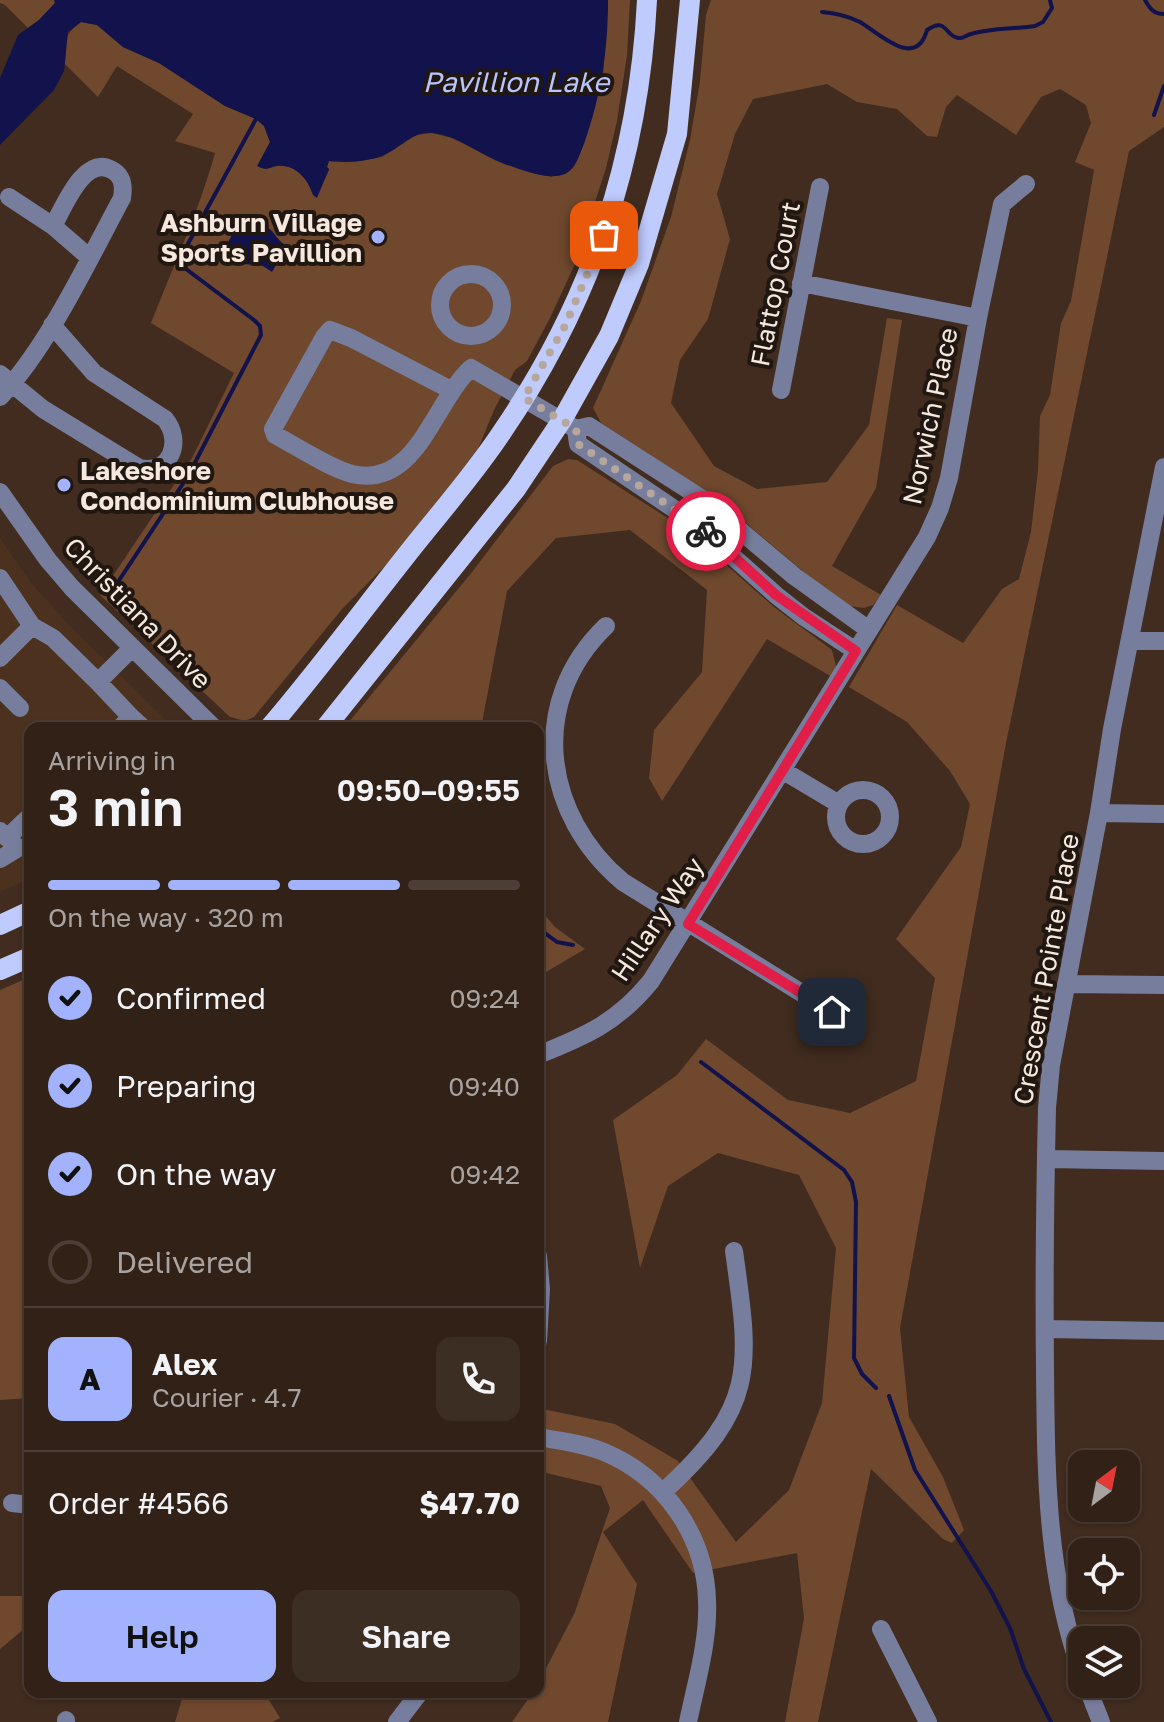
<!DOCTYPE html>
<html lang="en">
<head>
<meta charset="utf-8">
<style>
	body { margin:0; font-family:"Golos Text",sans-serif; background:#3d2e24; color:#f1f3f6; height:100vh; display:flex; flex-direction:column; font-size:30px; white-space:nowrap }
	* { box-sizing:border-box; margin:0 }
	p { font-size:26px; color:#a8a3a1 }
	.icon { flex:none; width:44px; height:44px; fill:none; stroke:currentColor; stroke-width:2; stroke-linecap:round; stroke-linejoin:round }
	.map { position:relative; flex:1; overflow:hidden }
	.side { position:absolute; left:24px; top:722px; width:520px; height:976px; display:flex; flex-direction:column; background:#312117; border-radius:16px; box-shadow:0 2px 6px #0004,0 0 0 2px #4c3e36 }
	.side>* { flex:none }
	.needle { width:52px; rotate:32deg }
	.tools { position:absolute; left:1068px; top:1450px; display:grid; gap:16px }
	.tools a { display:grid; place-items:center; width:72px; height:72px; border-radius:16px; background:#312117; box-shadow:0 2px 6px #0004,0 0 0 2px #4c3e36; font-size:40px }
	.pin { position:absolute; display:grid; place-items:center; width:68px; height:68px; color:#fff; margin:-34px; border-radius:16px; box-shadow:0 4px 12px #0006 }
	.courier { position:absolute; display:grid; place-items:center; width:80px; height:80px; margin:-40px; border:6px solid #e11d48; border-radius:50%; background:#fff; color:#222; box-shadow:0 2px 10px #0007 }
	.headline em { font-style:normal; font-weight:600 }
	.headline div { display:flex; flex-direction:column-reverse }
	.headline { display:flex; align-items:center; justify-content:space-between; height:136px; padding:0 24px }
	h1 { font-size:52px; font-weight:600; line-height:60px }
	.bar { display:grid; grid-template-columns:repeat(4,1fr); gap:12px 8px; align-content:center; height:96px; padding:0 24px }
	.bar i { height:10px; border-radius:6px; background:#4c3e36 }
	.bar .current { background:#a2b2fd }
	.bar p { grid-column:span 4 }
	.line { display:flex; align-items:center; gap:20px; padding:0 24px; border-top:2px solid #4c3e36 }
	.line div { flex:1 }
	.round { display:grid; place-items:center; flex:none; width:84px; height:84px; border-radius:16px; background:#3d2e24 }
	ol { padding:0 24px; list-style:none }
	li { display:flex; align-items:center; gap:24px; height:88px }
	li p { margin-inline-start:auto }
	li .icon { padding:8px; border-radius:50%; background:#a2b2fd; color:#111; stroke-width:4 }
	li:last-child { color:#a8a3a1 }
	li i { width:44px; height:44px; border:4px solid #4c3e36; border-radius:50% }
	.primary-button { display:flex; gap:16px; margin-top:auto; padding:16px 24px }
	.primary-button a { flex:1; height:92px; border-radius:16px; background:#a2b2fd; color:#111; font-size:32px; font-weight:600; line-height:92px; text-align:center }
	.primary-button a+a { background:#3d2e24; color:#f1f3f6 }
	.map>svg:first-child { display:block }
	.built { fill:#4c311f }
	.green { fill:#6f482e }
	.water { fill:#12124d }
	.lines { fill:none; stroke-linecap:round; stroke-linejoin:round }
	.stream { stroke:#12124d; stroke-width:4 }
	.minor { stroke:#777e9d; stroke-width:18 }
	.major { stroke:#bfcbfd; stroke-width:20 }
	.done { stroke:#b7a69c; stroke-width:8; stroke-dasharray:0 14.4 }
	.route { stroke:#e11d48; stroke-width:10 }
	.poi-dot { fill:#a2b2fd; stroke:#211711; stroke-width:3 }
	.labels { text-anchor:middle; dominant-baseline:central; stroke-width:8; stroke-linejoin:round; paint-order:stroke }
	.poi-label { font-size:26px; font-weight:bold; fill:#f6e8df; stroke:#211711; text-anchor:end }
	.street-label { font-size:26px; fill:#f6e8df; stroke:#211711 }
	.water-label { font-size:28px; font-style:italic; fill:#b7c4fd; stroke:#211711 }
</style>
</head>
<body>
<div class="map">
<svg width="1164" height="1722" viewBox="0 0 1164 1722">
	<rect width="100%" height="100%" fill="#412c1f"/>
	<path class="built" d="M0,538L32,584L73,629L174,728H30V878L0,892Z"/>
	<path class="green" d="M0,0H54L55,3L39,20L28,28L5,5L0,3Z
		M608,0H630L627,55L617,121L606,168L575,264L550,318L527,361L515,370L494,410L476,454L390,561L342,609L254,717L245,721L230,717L100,595L192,458L234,373L151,323C173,266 199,211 215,153L175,141L193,114L117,66L98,97L65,64C67,42 61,37 81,22L97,25L123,47L159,63L225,106L256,119L264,126L270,142L258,166C266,171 268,168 277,166C298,163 308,182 316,197L329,170L327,167L329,161L353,162L382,157L415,135L432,133L452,138L504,164L552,177L603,78Z
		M711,0H1164V127L1129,151L1006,743L900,1328L909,1417L943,1477L964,1530L952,1543L943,1539L871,1469L818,1722H785L804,1618L797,1553L693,1573L643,1500L603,1532L637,1584L608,1722H512L533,1692H538V1684L575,1612L610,1508L601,1486L538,1471V1408L615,1424L678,1461L736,1542L789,1490L822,1403L836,1248L799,1175L718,1153L668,1186L640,1268L613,1120L677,1075L706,1039L788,1100L850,1113L916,1081L935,978L896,939L961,847L970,804L950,771L907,722L849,687L897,605L963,643L1002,589L1019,579L1031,532L1038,470L1040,416L1050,395L1061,323L1071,301L1094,170L1075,162L1091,123L1086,105L1060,89L1041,97L1016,135L957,95L946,107L937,137L927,136L897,109L857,102L827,84L753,99L735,134L717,194L730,239L708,319L680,360L671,403L714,466L757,489L827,482L869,425L887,318L902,320L876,488L832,566L881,595L873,605L864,608L849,606L824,589L716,498L601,423L593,408L641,301L671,217L690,140L700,81L706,15Z
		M568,459L577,460L688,531L774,607L832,650L836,666L832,677L767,639L662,801L649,778L654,730L702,672L707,590L630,530L556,538L507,591L481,728H344L472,572L553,466Z
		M538,907L555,927L585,949L546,972L538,962Z
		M30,977V1398L0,1400V990Z
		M0,1596H30V1624L0,1649Z
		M184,1692H264L280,1718L272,1722H175Z"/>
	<path class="water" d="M54,0H608C608,51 601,96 584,144C579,155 576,169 565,174C547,181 522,170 505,164C481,156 458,135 432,133C413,131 401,148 384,155C368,162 345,163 329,161L327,167L329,169L317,198L313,195C308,179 295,163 276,166C267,168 266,171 257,166L270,142L264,126L256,119L225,106L159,63L123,47L97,25L81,22L68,32L64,71L54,90L0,145V78L18,35L39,20L55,3Z
		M240,220C249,225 258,222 267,227C276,233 277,241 287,246L272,272L263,266L244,264L235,251L226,246Z"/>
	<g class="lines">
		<path class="stream" d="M1145,0C1150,9 1154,14 1164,14
			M822,12C835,13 848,16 860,22C880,34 916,70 927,30C948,16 944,37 959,38C963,39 966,35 971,34C989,28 1015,29 1035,26L1043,22L1052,8L1050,0
			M1154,115L1164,86
			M116,585L188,476L261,335L260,326L254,320L186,269L183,253L256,119
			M538,928L557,942L573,945
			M701,1062L844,1170L852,1182L856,1202L854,1358L862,1374L876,1388
			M889,1396L915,1470L991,1591L1010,1628L1024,1669L1051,1722"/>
		<path class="minor" d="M9,197L53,226L90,258
			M440 305a31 31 0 1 1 62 0a31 31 0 1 1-62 0Z
			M801,283L978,318
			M0,374L43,409L139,468C171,475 183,441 165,419L94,373L52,325
			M451,390L351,338L330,330L324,337L273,429L275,435C296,446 331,469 352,474C417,489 433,403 471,368L576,429L589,426L704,500L794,576L869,630
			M781,390L820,187
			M0,397C48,347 89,259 122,198C124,186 123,176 112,170C84,154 64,207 53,226
			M576,429L578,444L695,523L776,595L804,617L856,651
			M0,492L48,560L72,588L214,728
			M0,578L32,626L53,638L98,682L131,649
			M606,626C527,702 543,815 623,882L832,1012
			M1131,641H1164
			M0,658L32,626
			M98,682L131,717
			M0,688L20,708
			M120,728L131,717L143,728
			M782,770L839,804
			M836 817a27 27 0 1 1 54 0a27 27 0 1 1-54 0Z
			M1099,813L1164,814
			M0,831L18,848L0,859
			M7,838L30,816
			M1066,984L1164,985
			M538,1055C586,1036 618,1022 651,981L927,537L940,508L949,478L978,318L1002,204L1026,184
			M1046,1159L1164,1161
			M538,1256L541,1289L538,1341
			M1045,1329L1164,1331
			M538,1437C560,1441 583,1443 604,1452C664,1477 705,1535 707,1600C709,1641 696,1683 688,1722
			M663,1492C756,1407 751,1370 734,1251
			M12,1503L30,1505
			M881,1629L928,1722
			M1082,1674C1046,1575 1046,1472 1045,1369C1044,1282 1045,1195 1047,1108L1051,1065L1099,813L1112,729L1164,467
			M1086,1684L1101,1722
			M66,1722V1720
			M397,1722L420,1692"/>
		<path class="major" d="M269,728C316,673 360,614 405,557C437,516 473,476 502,432C592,300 639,159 647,0
			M325,728L516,489L562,420L609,336L639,264L677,134L690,0
			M0,925L30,911
			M0,970L30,957"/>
	</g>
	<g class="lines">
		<path class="done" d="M604,235L565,326L524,398L576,429L578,444L706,531"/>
		<path class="route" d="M706,531L776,595L856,651L688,924L832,1012"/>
	</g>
	<g class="poi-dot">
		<circle cx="378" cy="237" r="8"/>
		<circle cx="64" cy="485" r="8"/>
	</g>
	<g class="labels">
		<g class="poi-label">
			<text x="362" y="222">Ashburn Village<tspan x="362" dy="30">Sports Pavillion</tspan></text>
			<text x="80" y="470" text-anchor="start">Lakeshore<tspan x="80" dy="30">Condominium Clubhouse</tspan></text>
		</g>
		<g class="street-label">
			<text transform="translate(775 284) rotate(-79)">Flattop Court</text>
			<text transform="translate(930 416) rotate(-78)">Norwich Place</text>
			<text transform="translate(138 613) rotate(46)">Christiana Drive</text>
			<text transform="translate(657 919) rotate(-56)">Hillary Way</text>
			<text transform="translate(1046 969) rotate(-80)">Crescent Pointe Place</text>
		</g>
		<g class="water-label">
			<text x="516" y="81">Pavillion Lake</text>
		</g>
	</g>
</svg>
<div class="tools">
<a><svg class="needle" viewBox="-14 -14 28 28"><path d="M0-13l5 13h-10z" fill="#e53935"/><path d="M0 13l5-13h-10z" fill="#a8a3a1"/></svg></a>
<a><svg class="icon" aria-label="locate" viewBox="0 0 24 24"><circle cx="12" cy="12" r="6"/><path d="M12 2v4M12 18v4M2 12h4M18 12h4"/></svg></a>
<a><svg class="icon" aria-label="layers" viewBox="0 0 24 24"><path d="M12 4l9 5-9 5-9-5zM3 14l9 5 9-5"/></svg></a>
</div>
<div class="pin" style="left:604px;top:235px;background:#ea580c"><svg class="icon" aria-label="bag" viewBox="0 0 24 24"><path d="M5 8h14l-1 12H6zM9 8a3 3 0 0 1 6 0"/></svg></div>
<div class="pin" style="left:832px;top:1012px;background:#1f2937"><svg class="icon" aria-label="home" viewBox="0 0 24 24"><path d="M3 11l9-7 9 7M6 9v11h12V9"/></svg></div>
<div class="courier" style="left:706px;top:531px"><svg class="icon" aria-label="bike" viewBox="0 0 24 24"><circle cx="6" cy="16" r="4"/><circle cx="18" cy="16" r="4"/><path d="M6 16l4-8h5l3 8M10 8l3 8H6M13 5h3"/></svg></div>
<section class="side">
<div class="headline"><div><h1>3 min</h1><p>Arriving in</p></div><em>09:50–09:55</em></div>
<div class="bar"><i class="current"></i><i class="current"></i><i class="current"></i><i></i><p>On the way · 320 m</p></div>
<ol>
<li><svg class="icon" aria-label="check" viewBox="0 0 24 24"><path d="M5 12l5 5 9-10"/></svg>Confirmed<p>09:24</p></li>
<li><svg class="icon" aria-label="check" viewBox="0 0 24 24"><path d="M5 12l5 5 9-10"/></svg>Preparing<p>09:40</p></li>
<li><svg class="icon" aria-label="check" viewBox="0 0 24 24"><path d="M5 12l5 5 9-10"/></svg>On the way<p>09:42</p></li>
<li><i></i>Delivered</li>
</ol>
<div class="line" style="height:144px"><b class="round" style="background:#a2b2fd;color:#111">A</b><div><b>Alex</b><p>Courier · 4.7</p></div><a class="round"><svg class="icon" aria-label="phone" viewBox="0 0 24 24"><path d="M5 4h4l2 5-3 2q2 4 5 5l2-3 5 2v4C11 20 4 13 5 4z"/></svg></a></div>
<div class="line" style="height:104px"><div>Order #4566</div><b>$47.70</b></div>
<div class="primary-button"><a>Help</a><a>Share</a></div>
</section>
</div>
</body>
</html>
